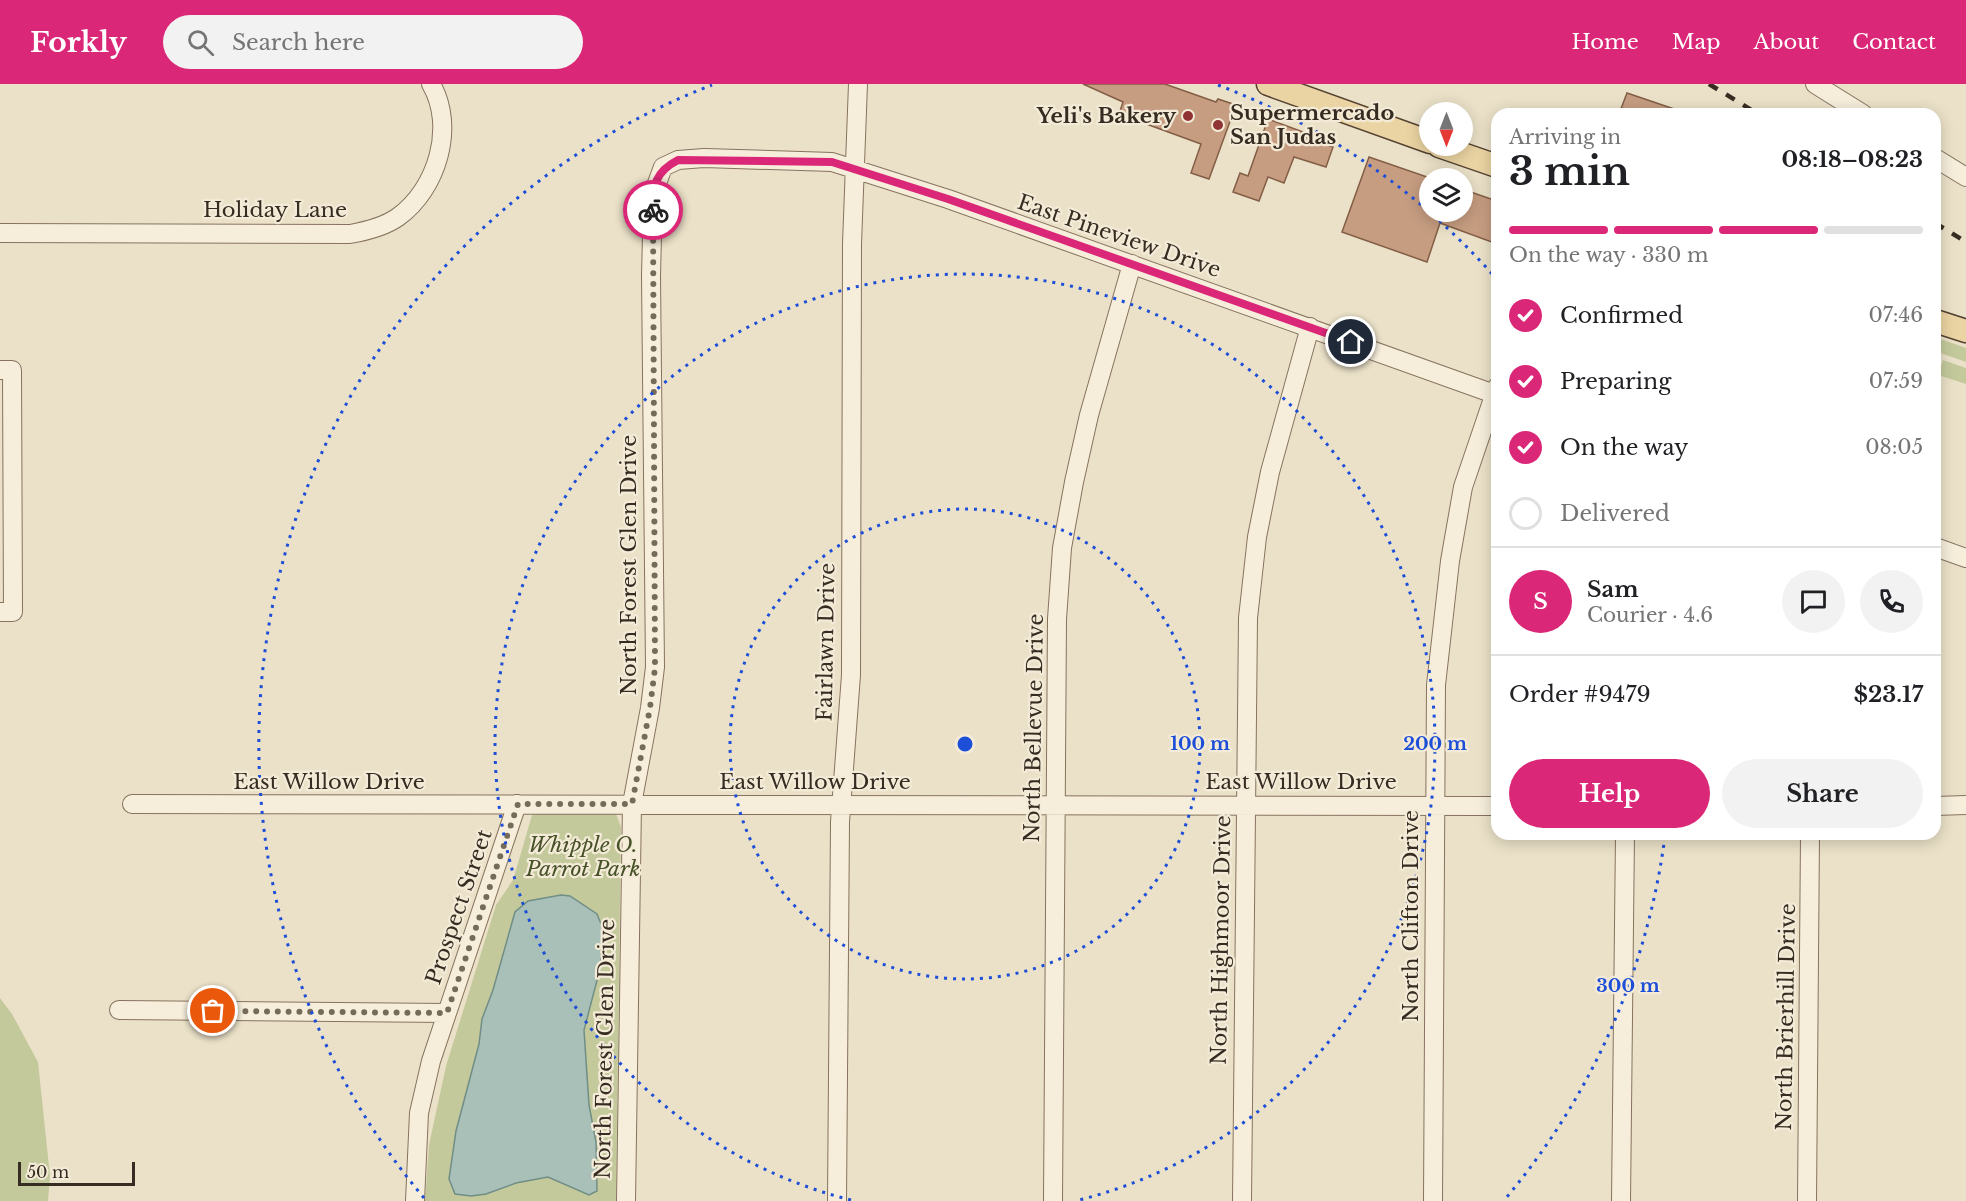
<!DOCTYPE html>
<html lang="en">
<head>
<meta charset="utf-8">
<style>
	body { margin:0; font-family:"Libre Baskerville",serif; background:#f2f2f2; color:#202124; height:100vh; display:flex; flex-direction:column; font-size:22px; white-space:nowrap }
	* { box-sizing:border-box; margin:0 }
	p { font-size:20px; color:#757577 }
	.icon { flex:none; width:33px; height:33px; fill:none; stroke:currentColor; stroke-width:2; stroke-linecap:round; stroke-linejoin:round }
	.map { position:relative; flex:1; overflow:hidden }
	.drawer { position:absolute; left:1491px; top:24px; width:450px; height:732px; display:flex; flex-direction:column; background:#fff; border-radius:18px; box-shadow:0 3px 15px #0003 }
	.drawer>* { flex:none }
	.needle { width:39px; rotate:180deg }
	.fabs { position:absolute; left:1419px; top:18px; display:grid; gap:12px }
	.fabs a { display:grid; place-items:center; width:54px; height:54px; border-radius:50%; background:#fff; box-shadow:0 3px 15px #0003; font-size:30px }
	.scale { position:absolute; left:18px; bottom:15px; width:117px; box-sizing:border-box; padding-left:6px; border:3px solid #372c21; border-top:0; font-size:16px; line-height:21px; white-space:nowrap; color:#372c21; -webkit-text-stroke:4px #f3ebd7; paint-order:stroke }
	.pin { position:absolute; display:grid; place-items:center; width:51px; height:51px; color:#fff; margin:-26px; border:3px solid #fff; border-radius:50%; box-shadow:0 2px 6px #0007 }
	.courier { position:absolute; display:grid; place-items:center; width:60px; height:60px; margin:-30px; border:4px solid #db2777; border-radius:50%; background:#fff; color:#222; box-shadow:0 2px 8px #0007 }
	.headline em { font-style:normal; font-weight:700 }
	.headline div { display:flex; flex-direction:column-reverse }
	.headline { display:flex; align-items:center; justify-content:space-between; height:102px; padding:0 18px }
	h1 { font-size:39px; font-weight:700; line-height:45px }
	.bar { display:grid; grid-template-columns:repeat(4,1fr); gap:9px 6px; align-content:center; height:72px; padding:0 18px }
	.bar i { height:8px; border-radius:4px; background:#e0e0e0 }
	.bar .selected { background:#db2777 }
	.bar p { grid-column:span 4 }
	.line { display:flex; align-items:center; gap:15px; padding:0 18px; border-top:2px solid #e0e0e0 }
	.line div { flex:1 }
	.round { display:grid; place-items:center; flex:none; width:63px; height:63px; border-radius:32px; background:#f2f2f2 }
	ol { padding:0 18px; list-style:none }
	li { display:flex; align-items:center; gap:18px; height:66px }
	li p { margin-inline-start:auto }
	li .icon { padding:6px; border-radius:50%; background:#db2777; color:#fff; stroke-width:4 }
	li:last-child { color:#757577 }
	li i { width:33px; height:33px; border:3px solid #e0e0e0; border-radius:50% }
	.button { display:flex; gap:12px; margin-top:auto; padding:12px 18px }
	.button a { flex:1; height:69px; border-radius:36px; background:#db2777; color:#fff; font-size:24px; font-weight:700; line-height:69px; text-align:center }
	.button a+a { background:#f2f2f2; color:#202124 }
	header { display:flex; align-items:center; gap:36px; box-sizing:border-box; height:84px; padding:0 30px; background:#db2777; color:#fff }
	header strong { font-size:28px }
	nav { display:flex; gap:33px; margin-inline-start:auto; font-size:21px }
	.search { width:420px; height:54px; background:#f2f2f2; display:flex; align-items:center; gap:15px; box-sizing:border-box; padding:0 21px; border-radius:33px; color:#757577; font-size:22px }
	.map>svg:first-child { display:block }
	.green { fill:#c4c99c }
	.water { fill:#a9c0b9; stroke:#708e86; stroke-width:1.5 }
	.building { fill:#c69d81; stroke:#835e46; stroke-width:1.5 }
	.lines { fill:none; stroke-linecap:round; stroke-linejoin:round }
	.minor-casing { stroke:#86735e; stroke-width:20 }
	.major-casing { stroke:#544232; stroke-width:25 }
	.minor { stroke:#f6eedb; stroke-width:18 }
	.major { stroke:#ebd4a3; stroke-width:22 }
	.rail { stroke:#372c21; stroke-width:4.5; stroke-dasharray:10 10; stroke-linecap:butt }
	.done { stroke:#766b5b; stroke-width:6; stroke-dasharray:0 10.8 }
	.route { stroke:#db2777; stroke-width:8 }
	.ring { fill:none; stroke:#1d4ed8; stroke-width:3; stroke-dasharray:3 6 }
	.poi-dot { fill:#903334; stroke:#f3ebd7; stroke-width:2 }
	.labels { text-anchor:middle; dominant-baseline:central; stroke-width:4.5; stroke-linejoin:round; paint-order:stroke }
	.poi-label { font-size:21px; font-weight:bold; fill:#372c21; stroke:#f3ebd7; text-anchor:start }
	.street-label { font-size:21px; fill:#372c21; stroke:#f3ebd7 }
	.park-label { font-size:21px; font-style:italic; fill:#485229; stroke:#f3ebd7 }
	.centre { fill:#1d4ed8; stroke:#f3ebd7; stroke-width:3 }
	.ring-label { font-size:18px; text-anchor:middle; font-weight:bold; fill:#1d4ed8; stroke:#f3ebd7; stroke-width:4.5; stroke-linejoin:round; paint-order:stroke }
</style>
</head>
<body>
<header>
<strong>Forkly</strong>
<div class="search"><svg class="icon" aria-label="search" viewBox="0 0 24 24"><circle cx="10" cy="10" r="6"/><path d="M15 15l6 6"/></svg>Search here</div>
<nav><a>Home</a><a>Map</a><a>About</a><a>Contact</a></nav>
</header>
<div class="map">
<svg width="1966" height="1117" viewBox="0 0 1966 1117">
	<rect width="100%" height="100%" fill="#ebe1c8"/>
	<path class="green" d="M1935,253L1966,264V278L1935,267Z
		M1943,276L1966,284V300L1938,291Z
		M541,729L616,730L621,743L616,1117H425L429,1061L446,982L496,821L513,796L532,731Z
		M0,914L12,930L38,978L50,1092L48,1117H0Z"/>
	<path class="water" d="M561,811L570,812L597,830L603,845L600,885L584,946L589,1021L596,1058L597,1107L589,1111L548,1093L516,1099L486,1110L471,1112L455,1110L449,1095L456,1047L479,960L482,935L493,906L515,828L528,817Z"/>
	<path class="building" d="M1083,0H1165L1216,18L1218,15L1236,21L1209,95L1191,89L1201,60L1119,30L1123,18Z
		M1627,9L1683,28L1682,30H1619Z
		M1268,35L1303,48L1302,52L1333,63L1326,83L1294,73L1284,99L1268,93L1259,117L1233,108L1240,89L1248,92Z
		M1369,73L1430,94V128H1462V105L1497,117V160L1440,139L1427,178L1342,148Z"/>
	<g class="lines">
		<g class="minor-casing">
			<path id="minor" d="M1815,0L1863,30
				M1935,74L1966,93
				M0,149L350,150C367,147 384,143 398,133C437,105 456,43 431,0
				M0,286H12L13,528H0
				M1935,463L1966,474
				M132,720L1497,722
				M1935,722L1966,721
				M119,926L447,929
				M415,1117L419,1029L431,977L517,720
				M626,1117L632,720L650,624L655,583L651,192L653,110L663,83L678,76L704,74L832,78L948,115L1497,311
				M837,1117L840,738L851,591L852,160L858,0
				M1053,1117L1057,535L1062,464L1074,398L1089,331L1132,180
				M1242,1117L1248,534L1257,453L1270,388L1310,243
				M1433,1117L1436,601L1450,477L1463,403L1497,303
				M1621,1117L1625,750
				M1807,1117L1810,750"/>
		</g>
		<g class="major-casing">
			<path id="major" d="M1268,0L1430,58
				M1439,62L1497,82
				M1935,237L1966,247"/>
		</g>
		<use href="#minor" class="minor"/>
		<use href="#major" class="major"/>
		<path class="rail" d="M1709,0L1758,30
			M1935,139L1966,158"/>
	</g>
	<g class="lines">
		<path class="done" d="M213,927L447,929L518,720H632L650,624L655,584L653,126"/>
		<path class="route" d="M653,126C653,101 655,88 678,76L832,78L948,115L1351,258"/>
	</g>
	<g class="ring">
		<circle cx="965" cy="660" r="235"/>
		<path d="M851 1116A470 470 0 1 1 1079 1116"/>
		<path d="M1665 752A706 706 0 0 1 1506 1114M424 1114A706 706 0 0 1 712 1M1218 1A706 706 0 0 1 1494 192"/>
	</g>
	<g class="poi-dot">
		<circle cx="1188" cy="32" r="6"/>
		<circle cx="1218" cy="41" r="6"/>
	</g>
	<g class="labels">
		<g class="poi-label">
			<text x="1230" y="29">Supermercado<tspan x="1230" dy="24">San Judas</tspan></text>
			<text x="1176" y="32" text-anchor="end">Yeli's Bakery</text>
		</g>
		<g class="street-label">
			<text x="275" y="126">Holiday Lane</text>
			<text transform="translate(1119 152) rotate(19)">East Pineview Drive</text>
			<text transform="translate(629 481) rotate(-90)">North Forest Glen Drive</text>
			<text transform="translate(826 558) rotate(-89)">Fairlawn Drive</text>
			<text transform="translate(1034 644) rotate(-89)">North Bellevue Drive</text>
			<text x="329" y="698">East Willow Drive</text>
			<text x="815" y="698">East Willow Drive</text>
			<text x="1301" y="698">East Willow Drive</text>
			<text transform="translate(459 823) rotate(-71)">Prospect Street</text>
			<text transform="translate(1411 832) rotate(-90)">North Clifton Drive</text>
			<text transform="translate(1221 856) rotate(-89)">North Highmoor Drive</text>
			<text transform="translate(1786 933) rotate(-89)">North Brierhill Drive</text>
			<text transform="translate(605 965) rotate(-89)">North Forest Glen Drive</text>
		</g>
		<g class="park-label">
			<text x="583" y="761">Whipple O.<tspan x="583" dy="24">Parrot Park</tspan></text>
		</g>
	</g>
	<circle cx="965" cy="660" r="9" class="centre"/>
	<g class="ring-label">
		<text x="1200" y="666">100 m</text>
		<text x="1435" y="666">200 m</text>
		<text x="1628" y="908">300 m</text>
	</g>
</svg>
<div class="fabs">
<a><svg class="needle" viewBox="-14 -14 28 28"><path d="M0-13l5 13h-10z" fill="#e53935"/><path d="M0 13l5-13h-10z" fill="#757577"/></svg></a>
<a><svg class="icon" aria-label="layers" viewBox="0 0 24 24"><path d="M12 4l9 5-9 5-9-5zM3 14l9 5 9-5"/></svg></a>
</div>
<div class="scale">50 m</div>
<div class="pin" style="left:213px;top:927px;background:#ea580c"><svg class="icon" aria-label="bag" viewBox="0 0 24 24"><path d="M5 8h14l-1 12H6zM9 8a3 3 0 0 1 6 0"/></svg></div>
<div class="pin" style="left:1351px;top:258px;background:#1f2937"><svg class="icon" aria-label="home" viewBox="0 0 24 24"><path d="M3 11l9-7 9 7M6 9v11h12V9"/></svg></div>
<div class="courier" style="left:653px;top:126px"><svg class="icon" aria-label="bike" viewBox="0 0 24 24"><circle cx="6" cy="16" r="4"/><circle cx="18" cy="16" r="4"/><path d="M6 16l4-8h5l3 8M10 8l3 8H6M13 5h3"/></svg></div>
<section class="drawer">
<div class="headline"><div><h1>3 min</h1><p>Arriving in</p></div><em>08:18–08:23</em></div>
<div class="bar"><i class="selected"></i><i class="selected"></i><i class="selected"></i><i></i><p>On the way · 330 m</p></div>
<ol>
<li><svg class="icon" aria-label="check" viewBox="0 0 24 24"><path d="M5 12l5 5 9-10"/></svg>Confirmed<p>07:46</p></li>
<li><svg class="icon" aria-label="check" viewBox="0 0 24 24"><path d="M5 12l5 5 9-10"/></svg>Preparing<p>07:59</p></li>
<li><svg class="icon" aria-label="check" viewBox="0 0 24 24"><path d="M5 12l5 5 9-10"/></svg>On the way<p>08:05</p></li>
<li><i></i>Delivered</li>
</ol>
<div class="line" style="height:108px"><b class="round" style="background:#db2777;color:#fff">S</b><div><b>Sam</b><p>Courier · 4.6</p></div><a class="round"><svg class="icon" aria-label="chat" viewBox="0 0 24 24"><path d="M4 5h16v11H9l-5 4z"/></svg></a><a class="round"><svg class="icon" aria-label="phone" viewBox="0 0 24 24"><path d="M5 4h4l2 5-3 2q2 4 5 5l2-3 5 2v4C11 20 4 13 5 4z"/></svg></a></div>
<div class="line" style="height:78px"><div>Order #9479</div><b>$23.17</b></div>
<div class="button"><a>Help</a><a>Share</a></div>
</section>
</div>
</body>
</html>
